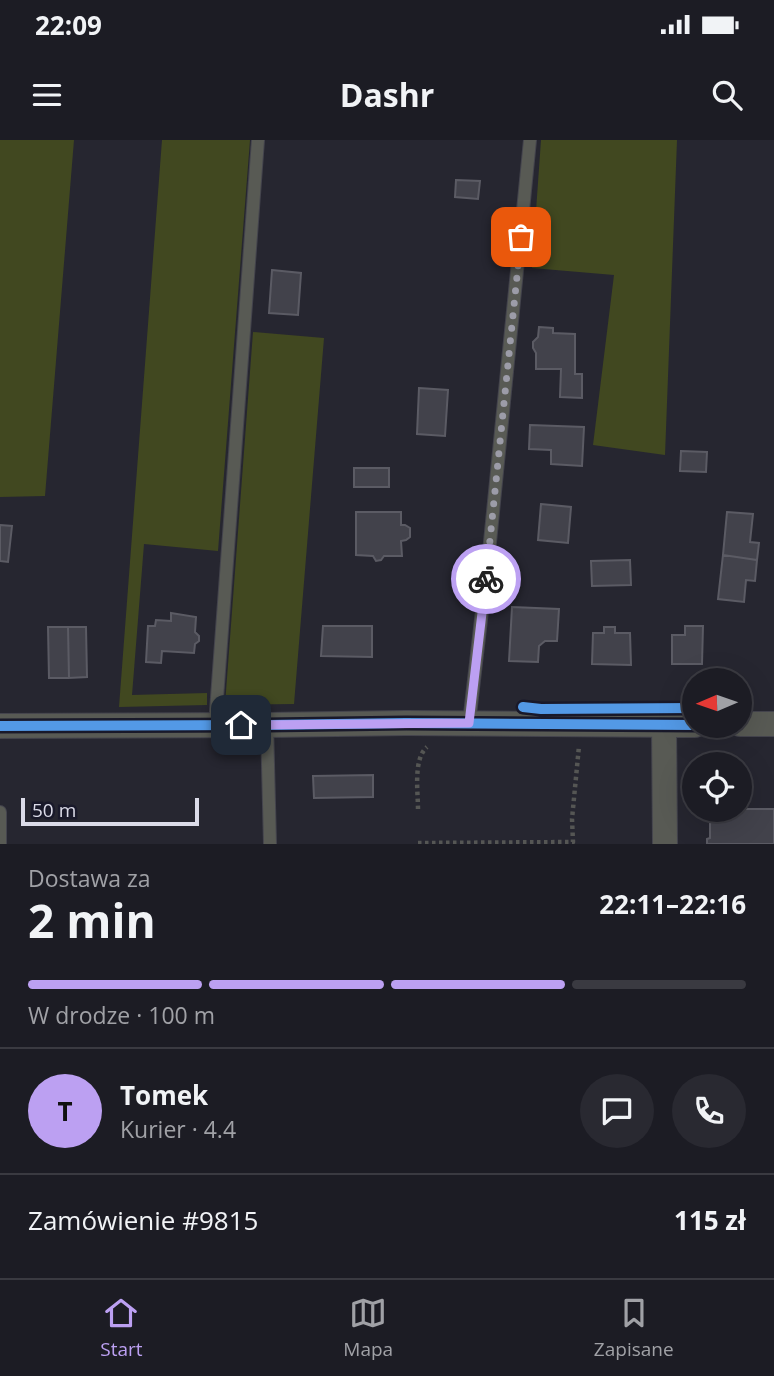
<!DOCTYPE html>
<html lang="pl">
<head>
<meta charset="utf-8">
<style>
	body { margin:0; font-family:"Open Sans",sans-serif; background:#292931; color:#f1f3f6; height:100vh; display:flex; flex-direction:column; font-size:26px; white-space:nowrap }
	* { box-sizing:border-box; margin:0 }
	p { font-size:23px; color:#a0a1a6 }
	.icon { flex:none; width:38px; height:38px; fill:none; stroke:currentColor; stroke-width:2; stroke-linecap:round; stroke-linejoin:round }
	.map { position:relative; height:704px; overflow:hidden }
	.sheet { display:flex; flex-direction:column; background:#1c1c24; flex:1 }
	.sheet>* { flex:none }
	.needle { width:46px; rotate:268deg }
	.fabs { position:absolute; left:682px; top:528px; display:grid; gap:14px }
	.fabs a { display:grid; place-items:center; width:70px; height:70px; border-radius:50%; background:#1c1c24; box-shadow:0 7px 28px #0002,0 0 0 2px #3a3a41; font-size:35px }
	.scale { position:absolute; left:21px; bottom:18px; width:178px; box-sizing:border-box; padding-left:7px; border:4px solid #dbdbe8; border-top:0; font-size:19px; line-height:24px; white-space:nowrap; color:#dbdbe8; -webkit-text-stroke:5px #19192a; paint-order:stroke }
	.pin { position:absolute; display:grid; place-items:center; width:60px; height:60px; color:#fff; margin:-30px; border-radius:14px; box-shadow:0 4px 10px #0006 }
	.courier { position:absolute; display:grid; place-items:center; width:70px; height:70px; margin:-35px; border:5px solid #bca0f2; border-radius:50%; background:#fff; color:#222; box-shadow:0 2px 9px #0007 }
	.summary em { font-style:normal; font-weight:700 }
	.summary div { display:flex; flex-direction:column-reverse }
	.summary { display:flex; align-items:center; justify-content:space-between; height:119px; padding:0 28px }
	h1 { font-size:46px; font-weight:700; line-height:52px }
	.bar { display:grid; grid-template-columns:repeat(4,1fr); gap:10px 7px; align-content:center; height:84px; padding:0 28px }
	.bar i { height:9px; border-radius:5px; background:#3a3a41 }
	.bar .current { background:#bca0f2 }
	.bar p { grid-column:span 4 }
	.line { display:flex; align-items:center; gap:18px; padding:0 28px; border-top:2px solid #3a3a41 }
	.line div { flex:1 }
	.round { display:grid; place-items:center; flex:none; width:74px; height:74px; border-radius:37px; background:#292931 }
	.status { display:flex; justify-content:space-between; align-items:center; height:49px; padding:0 35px; background:#1c1c24; direction:ltr }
	.status svg { height:19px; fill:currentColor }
	header { display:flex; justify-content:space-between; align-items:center; height:91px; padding:0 28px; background:#1c1c24; font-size:32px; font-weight:700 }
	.menu { display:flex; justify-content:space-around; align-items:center; height:98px; border-top:2px solid #3a3a41; background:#1c1c24; font-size:19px; color:#a0a1a6 }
	.menu a { display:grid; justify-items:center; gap:4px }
	.menu .current { color:#bca0f2 }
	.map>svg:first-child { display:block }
	.green { fill:#414820 }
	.building { fill:#42424b; stroke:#5b5b64; stroke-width:2 }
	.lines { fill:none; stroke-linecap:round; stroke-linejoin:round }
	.lane-casing { stroke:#44444d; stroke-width:14 }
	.street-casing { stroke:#44444d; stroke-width:26 }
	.path { stroke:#555654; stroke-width:4.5; stroke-dasharray:3.5 3.5; stroke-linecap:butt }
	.lane { stroke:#585a54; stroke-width:12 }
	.street { stroke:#585a54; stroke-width:24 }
	.cycleway-casing { stroke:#19192a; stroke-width:15 }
	.cycleway { stroke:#5399e6; stroke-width:10 }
	.done { stroke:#9c9ca8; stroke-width:7; stroke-dasharray:0 12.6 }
	.route { stroke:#bca0f2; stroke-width:9 }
</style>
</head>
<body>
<div class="status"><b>22:09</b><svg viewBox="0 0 49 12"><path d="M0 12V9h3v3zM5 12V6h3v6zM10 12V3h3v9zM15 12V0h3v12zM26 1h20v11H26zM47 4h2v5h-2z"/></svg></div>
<header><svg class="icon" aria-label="menu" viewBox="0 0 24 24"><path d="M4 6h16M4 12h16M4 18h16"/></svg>Dashr<svg class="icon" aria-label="search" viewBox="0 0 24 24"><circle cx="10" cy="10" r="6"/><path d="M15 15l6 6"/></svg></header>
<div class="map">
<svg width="774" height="704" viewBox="0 0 774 704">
	<rect width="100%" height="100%" fill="#262630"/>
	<path class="green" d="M0,0H74L45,356L0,357Z
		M162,0H250L218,411L144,404L132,555L207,553V565L119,567Z
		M541,0H677L665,315L593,305L614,135L532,128Z
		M253,192L324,198L294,564L225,565Z"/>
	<path class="building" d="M456,40L480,41L478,59L455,57Z
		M272,130L301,133L298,175L269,173Z
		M539,187L553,188V193L575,194V234H582V258L560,257L561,229H536V213L533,208V202L538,197Z
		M419,248L448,250L445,296L417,294Z
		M530,285L584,287L582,326L551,324V310L529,309Z
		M681,311L707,312L706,332L680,331Z
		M354,328H389V347H354Z
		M541,364L571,367L568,403L538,400Z
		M356,372H401V385H405L410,388V397L406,400L401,401L402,416H384L381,420L376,421L373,416L356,415Z
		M727,372L753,374L750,402L759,403L757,420L723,415Z
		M0,385L12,386L8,422L0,421Z
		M723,415L757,420L755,441L746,440L744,462L718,459Z
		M630,420L631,445L592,446L591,421Z
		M512,467L559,469L557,501H545L539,506L538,522L509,521Z
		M171,473L196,477L195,492L199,496V501L195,504L194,513L162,511L161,523L146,522L148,486H155L156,480L171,481Z
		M323,486H372V517L321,516Z
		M685,486H703L702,524H672V495H685Z
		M48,487H68L69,538H49Z
		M68,487H86L87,537L69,538Z
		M604,487H615V493H630L631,525L592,524L593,493H604Z
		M373,635V657L314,658L313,636Z
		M740,669H774V704H707V699L710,698V676H731V670H740Z"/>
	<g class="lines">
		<g class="lane-casing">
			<path id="lane" d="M469,583L490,402L530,0
				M215,585L258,0
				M267,585L270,704
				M0,672V704"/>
		</g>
		<g class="street-casing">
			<path id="street" d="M740,584H774
				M664,585L665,704
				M0,586L267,585L406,583L695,585"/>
		</g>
		<path class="path" d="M418,669C418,652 413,619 427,607
			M418,703L573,702L572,679L579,606"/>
		<use href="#lane" class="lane"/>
		<use href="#street" class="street"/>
		<g class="cycleway-casing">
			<path id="cycleway" d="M523,567L541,569L695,568
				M0,586L267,585L406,583L695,585"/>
		</g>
		<use href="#cycleway" class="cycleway"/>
	</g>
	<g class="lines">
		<path class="done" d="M486,439L521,97"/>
		<path class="route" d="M241,585L469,583L486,439"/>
	</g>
</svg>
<div class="fabs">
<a><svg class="needle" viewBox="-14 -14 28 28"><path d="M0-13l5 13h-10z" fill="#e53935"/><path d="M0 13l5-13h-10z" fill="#a0a1a6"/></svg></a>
<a><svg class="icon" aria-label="locate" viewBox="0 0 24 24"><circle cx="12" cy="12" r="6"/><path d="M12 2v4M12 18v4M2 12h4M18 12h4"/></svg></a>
</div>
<div class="scale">50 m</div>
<div class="pin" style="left:521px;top:97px;background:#ea580c"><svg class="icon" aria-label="bag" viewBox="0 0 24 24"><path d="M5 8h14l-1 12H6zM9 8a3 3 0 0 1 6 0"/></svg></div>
<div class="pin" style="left:241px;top:585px;background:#1f2937"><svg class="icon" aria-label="home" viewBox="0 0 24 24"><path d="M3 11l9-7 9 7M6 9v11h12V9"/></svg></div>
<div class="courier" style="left:486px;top:439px"><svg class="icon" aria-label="bike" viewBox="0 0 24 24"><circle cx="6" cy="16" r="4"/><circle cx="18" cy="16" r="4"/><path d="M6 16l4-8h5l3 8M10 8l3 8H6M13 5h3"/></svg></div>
</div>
<section class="sheet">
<div class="summary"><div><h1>2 min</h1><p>Dostawa za</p></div><em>22:11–22:16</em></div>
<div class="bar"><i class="current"></i><i class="current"></i><i class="current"></i><i></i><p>W drodze · 100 m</p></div>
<div class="line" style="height:126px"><b class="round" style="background:#bca0f2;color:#111">T</b><div><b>Tomek</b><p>Kurier · 4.4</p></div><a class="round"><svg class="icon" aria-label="chat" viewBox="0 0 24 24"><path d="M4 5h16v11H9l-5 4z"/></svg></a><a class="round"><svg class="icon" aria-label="phone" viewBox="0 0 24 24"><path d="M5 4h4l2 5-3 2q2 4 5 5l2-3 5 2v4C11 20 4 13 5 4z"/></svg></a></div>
<div class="line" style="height:91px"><div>Zamówienie #9815</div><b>115 zł</b></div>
</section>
<nav class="menu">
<a class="current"><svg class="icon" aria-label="home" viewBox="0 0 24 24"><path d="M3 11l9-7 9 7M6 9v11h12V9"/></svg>Start</a>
<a><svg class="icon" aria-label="map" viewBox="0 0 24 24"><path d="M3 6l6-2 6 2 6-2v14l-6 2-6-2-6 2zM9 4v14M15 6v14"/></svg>Mapa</a>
<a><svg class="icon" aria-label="saved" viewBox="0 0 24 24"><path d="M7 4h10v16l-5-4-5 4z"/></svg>Zapisane</a>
</nav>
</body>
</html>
